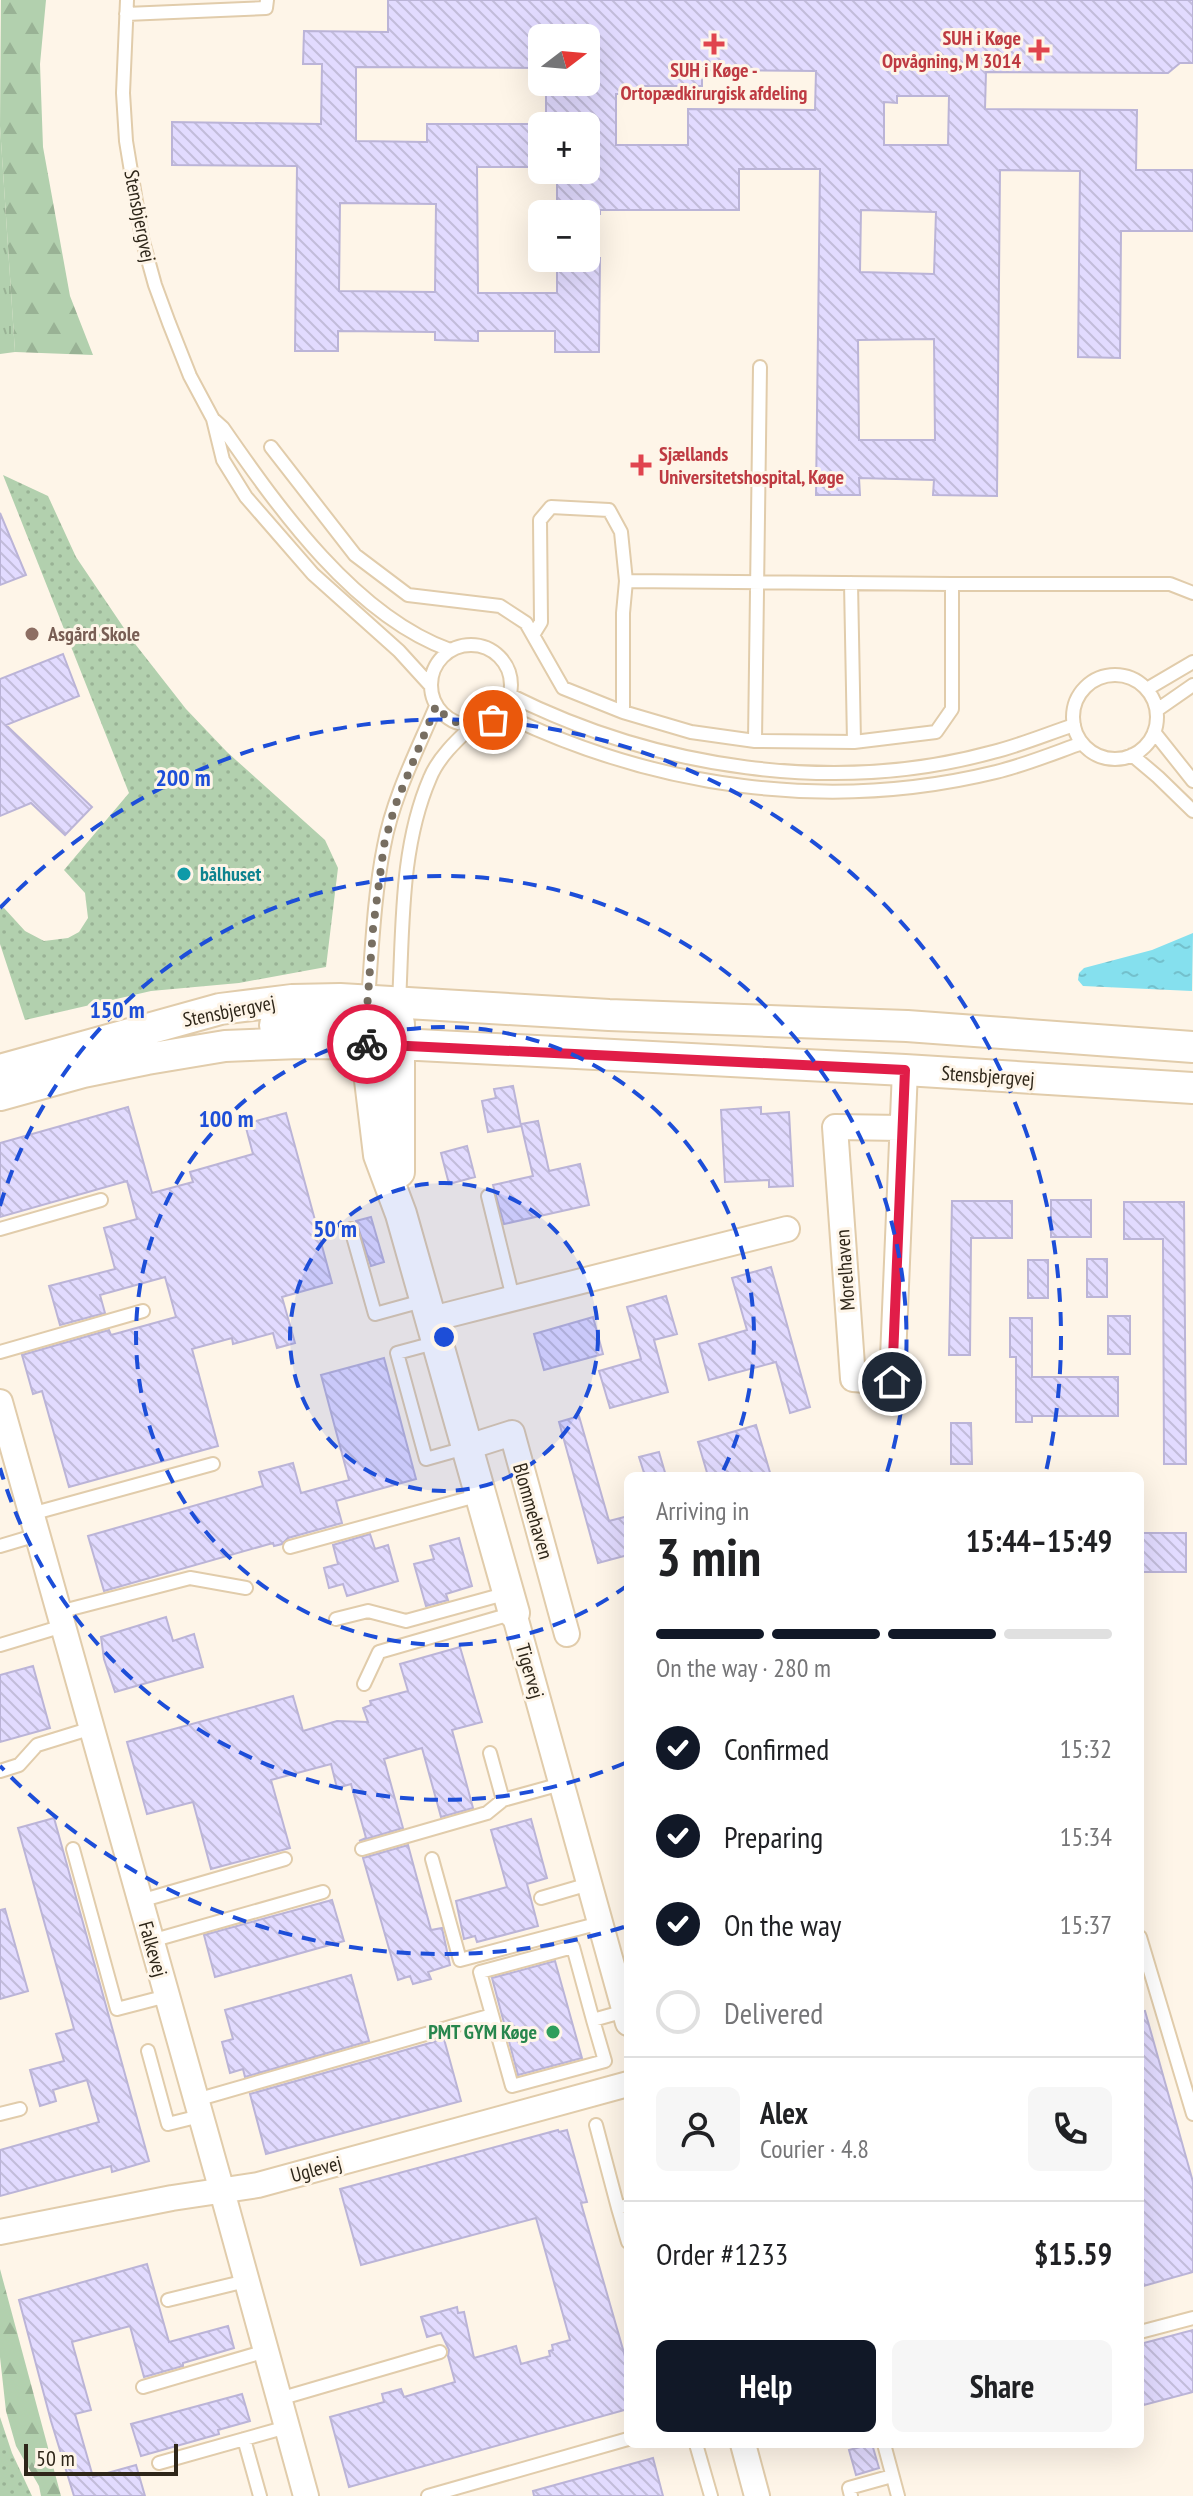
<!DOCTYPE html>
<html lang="en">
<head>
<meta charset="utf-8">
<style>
	body { margin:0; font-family:"PT Sans Narrow",sans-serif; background:#f6f6f6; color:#202124; height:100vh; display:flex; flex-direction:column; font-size:30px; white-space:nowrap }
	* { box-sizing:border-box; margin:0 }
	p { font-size:26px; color:#757577 }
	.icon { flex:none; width:44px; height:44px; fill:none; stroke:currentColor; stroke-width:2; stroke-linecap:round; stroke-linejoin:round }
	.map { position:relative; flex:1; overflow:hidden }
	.panel { position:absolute; left:624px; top:1472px; width:520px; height:976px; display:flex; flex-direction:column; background:#fff; border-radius:12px; box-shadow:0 8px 32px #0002 }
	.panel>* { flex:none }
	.needle { width:52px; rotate:74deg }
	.controls { position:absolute; left:528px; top:24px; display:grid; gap:16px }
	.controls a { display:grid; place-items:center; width:72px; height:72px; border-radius:12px; background:#fff; box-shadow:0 8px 32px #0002; font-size:40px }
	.scale { position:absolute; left:24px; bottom:20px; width:154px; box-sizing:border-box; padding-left:8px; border:4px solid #2e2619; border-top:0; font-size:22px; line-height:28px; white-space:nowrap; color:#2e2619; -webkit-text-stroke:6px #fef5e8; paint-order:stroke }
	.pin { position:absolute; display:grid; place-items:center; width:68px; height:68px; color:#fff; margin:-34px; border:4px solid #fff; border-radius:50%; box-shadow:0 2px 8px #0007 }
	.courier { position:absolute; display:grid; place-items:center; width:80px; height:80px; margin:-40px; border:6px solid #e11d48; border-radius:50%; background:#fff; color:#222; box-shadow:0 2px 10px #0007 }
	.head em { font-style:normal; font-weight:800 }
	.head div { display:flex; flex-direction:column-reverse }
	.head { display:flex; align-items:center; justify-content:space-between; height:136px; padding:0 32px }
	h1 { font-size:52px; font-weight:800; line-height:60px }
	.bar { display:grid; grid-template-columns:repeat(4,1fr); gap:12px 8px; align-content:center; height:96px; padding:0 32px }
	.bar i { height:10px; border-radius:6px; background:#e0e0e0 }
	.bar .selected { background:#111827 }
	.bar p { grid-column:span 4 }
	.line { display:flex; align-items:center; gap:20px; padding:0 32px; border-top:2px solid #e0e0e0 }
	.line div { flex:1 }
	.round { display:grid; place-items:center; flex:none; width:84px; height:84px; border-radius:12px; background:#f6f6f6 }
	ol { padding:0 32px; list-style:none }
	li { display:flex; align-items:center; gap:24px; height:88px }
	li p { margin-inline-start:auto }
	li .icon { padding:8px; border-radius:50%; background:#111827; color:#fff; stroke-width:4 }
	li:last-child { color:#757577 }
	li i { width:44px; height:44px; border:4px solid #e0e0e0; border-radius:50% }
	.button { display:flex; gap:16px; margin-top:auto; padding:16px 32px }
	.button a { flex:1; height:92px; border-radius:12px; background:#111827; color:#fff; font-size:32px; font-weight:800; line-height:92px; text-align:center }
	.button a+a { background:#f6f6f6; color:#202124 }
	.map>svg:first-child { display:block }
	.grass { fill:url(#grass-dots) }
	.forest { fill:url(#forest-firs) }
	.park { fill:url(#park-tufts) }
	.water { fill:url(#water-ripples) }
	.building { fill:url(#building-back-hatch); stroke:#bbb4d7; stroke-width:2; fill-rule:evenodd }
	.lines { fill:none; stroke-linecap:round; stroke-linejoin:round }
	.service-casing { stroke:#e1ccab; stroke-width:16 }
	.minor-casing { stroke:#e1ccab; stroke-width:28 }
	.tertiary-casing { stroke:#e1ccab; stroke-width:34 }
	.service { stroke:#fff; stroke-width:12 }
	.minor { stroke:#fff; stroke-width:24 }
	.tertiary { stroke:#fff; stroke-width:30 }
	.done { stroke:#776e61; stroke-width:8; stroke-dasharray:0 14.4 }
	.route { stroke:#e11d48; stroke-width:10 }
	.ring { fill:none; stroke:#1d4ed8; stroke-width:4; stroke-dasharray:14 10 }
	.health-dot { fill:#e0444e; stroke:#fef5e8; stroke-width:3 }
	.education-dot { fill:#8d6e63; stroke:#fef5e8; stroke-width:3 }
	.culture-dot { fill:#0f9aa8; stroke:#fef5e8; stroke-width:3 }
	.leisure-dot { fill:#2e9e5b; stroke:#fef5e8; stroke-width:3 }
	.labels { text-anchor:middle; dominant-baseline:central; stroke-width:6; stroke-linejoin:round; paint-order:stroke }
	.health-label { font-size:20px; font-weight:bold; fill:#be3a42; stroke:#fef5e8; text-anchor:end }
	.street-label { font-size:20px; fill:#2e2619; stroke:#fef5e8 }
	.education-label { font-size:20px; font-weight:bold; fill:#785e54; stroke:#fef5e8; text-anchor:start }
	.culture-label { font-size:20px; font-weight:bold; fill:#0d838f; stroke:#fef5e8; text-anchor:start }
	.leisure-label { font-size:20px; font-weight:bold; fill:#27864d; stroke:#fef5e8; text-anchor:end }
	.centre { fill:#1d4ed8; stroke:#fef5e8; stroke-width:4 }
	.ring-label { font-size:24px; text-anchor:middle; font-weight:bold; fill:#1d4ed8; stroke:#fef5e8; stroke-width:6; stroke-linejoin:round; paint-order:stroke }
</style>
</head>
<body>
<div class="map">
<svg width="1193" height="2496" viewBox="0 0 1193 2496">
	<defs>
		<pattern id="grass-dots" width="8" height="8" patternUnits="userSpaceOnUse" patternTransform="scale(2)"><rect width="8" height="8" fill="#b2d0ae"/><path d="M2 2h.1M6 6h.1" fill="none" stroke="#99b295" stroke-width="1.8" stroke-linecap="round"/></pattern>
		<pattern id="forest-firs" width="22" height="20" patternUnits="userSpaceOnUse" patternTransform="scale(2)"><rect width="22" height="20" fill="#b2d0ae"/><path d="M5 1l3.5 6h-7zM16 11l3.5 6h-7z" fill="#99b295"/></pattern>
		<pattern id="park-tufts" width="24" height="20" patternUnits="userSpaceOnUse" patternTransform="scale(2)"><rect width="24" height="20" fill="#b2d0ae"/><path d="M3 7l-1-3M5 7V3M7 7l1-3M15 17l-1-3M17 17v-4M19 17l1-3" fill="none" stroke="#99b295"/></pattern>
		<pattern id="water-ripples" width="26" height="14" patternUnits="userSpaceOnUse" patternTransform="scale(2)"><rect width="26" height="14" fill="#85e0ee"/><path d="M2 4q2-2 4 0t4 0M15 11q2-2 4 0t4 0" fill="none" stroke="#73c0cc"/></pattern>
		<pattern id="building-back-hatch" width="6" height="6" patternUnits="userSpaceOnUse" patternTransform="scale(2)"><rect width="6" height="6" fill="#e2dbff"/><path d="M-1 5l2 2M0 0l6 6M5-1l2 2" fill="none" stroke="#c2bcda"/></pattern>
	</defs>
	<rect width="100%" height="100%" fill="#fef5e8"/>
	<path class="grass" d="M3,475L48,496L76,557L132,640L186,709L227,752L325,840L338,868L326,967L239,983L151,991L25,1020L0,944V909L4,908L25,931L44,941L68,938L79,932L88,918L85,893L64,870L129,793Z
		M0,2417L12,2453L32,2496H0Z"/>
	<path class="forest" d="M1,0H46L40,64L43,147L70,296L93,355L15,352L0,126Z
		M0,2269L61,2496H41L39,2486L16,2446L6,2411L0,2357Z"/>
	<path class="park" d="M0,126L15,352L0,354Z"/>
	<path class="water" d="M1193,933L1192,991L1083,986L1078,980L1079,973L1084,968L1152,950Z"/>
	<path class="building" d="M388,0H1193V63H1180L1168,73L986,72L985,109L1137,110L1136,170H1193V231H1121L1120,358L1078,357L1080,171L1000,170L997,496L933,495L934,480L859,478L860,495H816L820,169H739V210H600V214H557V170H586V126H546V82H586V38H542V68L356,67V141L427,142V124H542V167H477L478,293H557V258H600L599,352H555V331H478V341L435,340V332L338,331V351H295L297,166L172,165V122L321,124L322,64H303L304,31L388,32ZM702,70L816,71L815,110L688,109V145H616V94H639V86H702ZM897,96H949L948,145H884V102L897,103ZM340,203L436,204L435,292L339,291ZM861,210L936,212L934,274L860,272ZM934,339L935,440H859L858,340Z
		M0,513L26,575L0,585Z
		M63,654L79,696L6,725L92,807L65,835L31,803L0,816V679Z
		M513,1086L521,1126L488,1132L482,1101L496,1098L494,1089Z
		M128,1107L152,1193L193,1182L190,1172L253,1154L245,1124L286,1113L332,1283L282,1297L295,1343L277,1348L273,1333L233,1344L232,1338L192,1349L218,1446L69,1487L42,1391L33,1394L22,1355L109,1330L111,1335L176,1317L165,1277L100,1295L105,1313L60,1325L49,1286L115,1269L104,1228L137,1219L127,1181L0,1217V1143Z
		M761,1107V1114L789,1112L793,1186L769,1187V1180L725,1182L721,1110Z
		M538,1121L549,1171L580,1164L589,1205L504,1224L493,1185L533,1176L521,1124Z
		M467,1146L475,1177L449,1184L441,1153Z
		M1051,1200H1091V1237H1051Z
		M952,1201H1012V1238H971L970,1355H949Z
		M1124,1202H1184L1186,1464H1164L1163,1239H1124Z
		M371,1217L384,1262L371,1266L356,1221Z
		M1087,1259H1107V1297H1087Z
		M1028,1260H1048V1298H1028Z
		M771,1267L810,1407L790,1413L776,1362L709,1380L699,1344L747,1330L732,1278Z
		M666,1296L677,1334L654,1340L668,1392L610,1408L599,1371L641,1359L627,1307Z
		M1108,1316H1130V1354H1108Z
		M593,1317L603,1354L544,1370L534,1334Z
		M1010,1318H1032V1377H1118V1416H1032V1422H1016V1357H1010Z
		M384,1358L416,1479L336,1501L342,1523L288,1538L282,1544L274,1546L273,1543L104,1591L88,1536L263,1486L259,1472L293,1463L301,1493L349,1480L321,1375Z
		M579,1416L609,1521L628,1516V1555L598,1563L559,1422Z
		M951,1423H971L972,1464H951Z
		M756,1425L771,1476H708L698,1442Z
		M659,1452L666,1476H645L639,1457Z
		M1140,1533H1186V1572H1140Z
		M370,1534L375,1549L388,1545L398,1581L347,1596L343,1584L329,1588L324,1568L338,1564L333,1545Z
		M459,1538L472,1586L446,1594L448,1600L426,1606L414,1564L434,1559L430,1546Z
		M166,1617L173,1641L194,1634L203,1667L115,1692L104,1659L101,1637Z
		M460,1647L482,1722L452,1730L473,1808L441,1817L422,1748L384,1759L403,1828L359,1841L366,1838L351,1784L337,1788L331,1764L271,1780L290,1848L211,1869L193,1802L147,1814L127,1742L293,1696L303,1731L337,1721L368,1722L363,1708L371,1705L370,1701L408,1691L400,1664Z
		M33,1666L50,1728L0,1742V1675Z
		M54,1818L149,2161L112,2172L111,2166L0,2196V2150L99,2122L87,2080L53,2090L56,2101L40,2106L30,2070L64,2061L56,2034L74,2029L18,1828Z
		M531,1819L547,1878L527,1884L538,1926L477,1942L475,1936L464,1939L456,1901L507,1887L491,1830Z
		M408,1845L431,1930L442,1928L450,1965L428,1972L431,1979L413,1984L410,1976L398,1980L363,1858Z
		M332,1900L344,1941L215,1977L204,1935Z
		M5,1909L28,1991L0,1999V1910Z
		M555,1961L582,2058L518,2075L492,1978Z
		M351,1975L369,2041L245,2077L243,2069L230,2073L222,2042L233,2039L225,2010Z
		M1145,2011L1193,2182V2272L1140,2287V2012Z
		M444,2039L461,2101L266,2154L250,2094Z
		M558,2130L559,2132L567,2130L587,2202L581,2203L628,2367V2409L349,2487L330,2417L384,2402L382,2394L401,2389L404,2397L455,2382L448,2356L449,2350L441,2333L427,2337L421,2317L457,2307L458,2313L464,2312L474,2358L516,2346L521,2364L550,2356L549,2351L553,2350L552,2345L570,2340L536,2218L361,2265L340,2189Z
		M147,2264L169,2342L228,2326L234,2348L183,2363V2366L144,2377L130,2326L72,2342L91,2410L75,2414L93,2477L136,2465L145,2496H74L51,2421L19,2300Z
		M1193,2330V2392L1140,2406V2344Z
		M242,2394L250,2421L218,2430L219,2434L141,2456L131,2424Z
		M872,2444L879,2468L856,2475L849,2450Z
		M653,2458L663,2496H534L533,2491Z"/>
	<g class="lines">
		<g class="service-casing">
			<path id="service" d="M127,0L123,93L126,141L142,238L155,285L169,323L190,376L213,419L223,460L246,497L313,574L399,651L430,685
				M126,14L266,8L267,0
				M213,419L223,428C279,509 355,616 450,650
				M271,447L355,555L408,595L500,606L526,623L563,688L623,712L691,732L755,741L854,742L936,732L952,709V584H1170L1193,593
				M851,583L854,742
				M533,635L541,622L540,520L551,507L609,510L621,532L626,581
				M431 685a40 40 0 1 1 80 0a40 40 0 1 1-80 0Z
				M1073 717a42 42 0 1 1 84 0a42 42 0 1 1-84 0Z
				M1147,689L1193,662
				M510,695C656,768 834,796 993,752C1021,745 1047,734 1074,725
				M1157,710L1193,685
				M623,712V613L626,581L952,584
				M501,713C655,788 828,813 996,772C1025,765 1054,753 1082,743
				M1154,732L1193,781
				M755,741L760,367
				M1132,755L1158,777L1193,811
				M368,1000C372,949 374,896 384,846C393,797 417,751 436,706
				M399,1002C403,928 400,847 430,778C438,758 456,741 472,726
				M488,1196L513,1298
				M0,1229L101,1200
				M351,1229L375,1314L426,1300
				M438,1342L397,1353L426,1459L465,1448
				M0,1352L143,1311
				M31,1514L213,1464
				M0,1546L37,1535
				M290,1547L480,1495
				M59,1612L190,1578L246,1588
				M336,1619L368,1611L406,1621L508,1593
				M0,1645L63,1626
				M364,1684L379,1652L514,1613
				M490,1753L503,1800L561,1784
				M0,1771L19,1765L37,1745L92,1728
				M73,1849L117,2009L167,1996
				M362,1849L487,1813L503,1800
				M432,1859L460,1960L600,1923
				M541,1898L589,1884
				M140,1901L285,1859
				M1140,1937L1193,2114
				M151,1941L323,1892
				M593,2020L605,2061L512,2086L480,1972L573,1947L593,2020L625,2011
				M148,2051L168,2124L200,2116
				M196,2100L492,2015
				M0,2114L20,2109
				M596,2125L618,2208L628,2205
				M618,2208L628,2242
				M168,2300L246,2281
				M1140,2332L1193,2318
				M143,2387L266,2351
				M279,2399L440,2352
				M244,2439L260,2496
				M696,2444L711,2496
				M884,2444L898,2496
				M159,2463L287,2427
				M428,2496L628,2439
				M851,2496L849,2488L892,2476"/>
		</g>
		<g class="minor-casing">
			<path id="minor" d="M902,1128L835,1127L853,1379L892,1382C896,1278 901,1174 905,1070
				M432,1319L787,1229
				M0,1402L222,2191L306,2496
				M468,1447L512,1433L567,1634
				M514,1613L628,2023
				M0,2232L172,2198L258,2185L628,2084
				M743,2444L757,2496"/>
		</g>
		<g class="tertiary-casing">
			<path id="tertiary" d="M275,1025L330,1021L366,1022L384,1012
				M366,1026L370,1080L379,1155L401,1214L514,1613
				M0,1070L220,1009L292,1000L340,999L609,1015L907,1026L1193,1047
				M0,1095L83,1072L147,1059L225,1046L300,1043L399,1044L905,1070L1193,1088
				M399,1172V1024"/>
		</g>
		<use href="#service" class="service"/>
		<use href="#minor" class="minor"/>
		<use href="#tertiary" class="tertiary"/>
	</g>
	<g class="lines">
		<path class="done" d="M367,1044L366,1022L373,929L384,845L395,806L436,706C451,725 470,730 493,720"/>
		<path class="route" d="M367,1044L905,1070L892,1382"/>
	</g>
	<circle cx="444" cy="1337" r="154" fill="#1d4ed8" fill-opacity=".12"/>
	<g class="ring">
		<circle cx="444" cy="1337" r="154"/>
		<path d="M628 1585A309 309 0 1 1 721 1475"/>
		<path d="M625 1763A463 463 0 0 1 0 1468M0 1206A463 463 0 1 1 887 1472"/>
		<path d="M624 1927A617 617 0 0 1 0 1766M0 908A617 617 0 0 1 1045 1476"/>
	</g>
	<g class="health-dot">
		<path d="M710 32h8v8h8v8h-8v8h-8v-8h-8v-8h8z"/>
		<path d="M1035 38h8v8h8v8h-8v8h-8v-8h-8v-8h8z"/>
		<path d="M637 453h8v8h8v8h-8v8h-8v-8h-8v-8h8z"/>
	</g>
	<circle class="education-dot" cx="32" cy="634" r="8"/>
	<circle class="culture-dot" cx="184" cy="874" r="8"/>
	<circle class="leisure-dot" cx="553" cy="2032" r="8"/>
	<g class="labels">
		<g class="health-label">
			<text x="1021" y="38">SUH i Køge<tspan x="1021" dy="23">Opvågning, M 3014</tspan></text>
			<text x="714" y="70" text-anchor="middle">SUH i Køge -<tspan x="714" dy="23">Ortopædkirurgisk afdeling</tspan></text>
			<text x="659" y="454" text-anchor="start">Sjællands<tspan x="659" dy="23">Universitetshospital, Køge</tspan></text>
		</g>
		<g class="street-label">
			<text transform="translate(140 216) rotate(79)">Stensbjergvej</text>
			<text transform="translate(229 1011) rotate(-11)">Stensbjergvej</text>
			<text transform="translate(988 1076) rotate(4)">Stensbjergvej</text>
			<text transform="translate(845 1270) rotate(-94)">Morelhaven</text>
			<text transform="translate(533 1511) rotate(74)">Blommehaven</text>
			<text transform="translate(530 1671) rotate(74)">Tigervej</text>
			<text transform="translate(153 1949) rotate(74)">Falkevej</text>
			<text transform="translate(316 2169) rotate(-15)">Uglevej</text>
		</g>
		<g class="education-label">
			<text x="48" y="634">Asgård Skole</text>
		</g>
		<g class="culture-label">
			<text x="200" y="874">bålhuset</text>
		</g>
		<g class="leisure-label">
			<text x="537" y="2032">PMT GYM Køge</text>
		</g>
	</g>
	<circle cx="444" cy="1337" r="12" class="centre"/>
	<g class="ring-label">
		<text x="183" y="786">200 m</text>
		<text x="117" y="1018">150 m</text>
		<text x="226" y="1127">100 m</text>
		<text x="335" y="1237">50 m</text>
	</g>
</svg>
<div class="controls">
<a><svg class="needle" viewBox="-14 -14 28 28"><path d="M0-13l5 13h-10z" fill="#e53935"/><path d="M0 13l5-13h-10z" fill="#757577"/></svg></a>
<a>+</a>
<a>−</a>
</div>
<div class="scale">50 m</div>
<div class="pin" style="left:493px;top:720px;background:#ea580c"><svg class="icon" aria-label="bag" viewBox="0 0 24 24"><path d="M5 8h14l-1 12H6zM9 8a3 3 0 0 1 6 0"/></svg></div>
<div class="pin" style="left:892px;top:1382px;background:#1f2937"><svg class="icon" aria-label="home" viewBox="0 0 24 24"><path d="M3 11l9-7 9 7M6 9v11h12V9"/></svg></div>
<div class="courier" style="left:367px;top:1044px"><svg class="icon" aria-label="bike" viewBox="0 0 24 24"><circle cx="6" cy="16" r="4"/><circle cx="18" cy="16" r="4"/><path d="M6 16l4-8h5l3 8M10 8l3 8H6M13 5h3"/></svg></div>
<section class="panel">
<div class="head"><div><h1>3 min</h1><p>Arriving in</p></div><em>15:44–15:49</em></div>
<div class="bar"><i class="selected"></i><i class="selected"></i><i class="selected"></i><i></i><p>On the way · 280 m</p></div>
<ol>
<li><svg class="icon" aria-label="check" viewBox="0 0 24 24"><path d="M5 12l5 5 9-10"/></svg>Confirmed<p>15:32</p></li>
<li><svg class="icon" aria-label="check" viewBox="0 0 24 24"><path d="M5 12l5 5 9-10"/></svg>Preparing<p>15:34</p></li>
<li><svg class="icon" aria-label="check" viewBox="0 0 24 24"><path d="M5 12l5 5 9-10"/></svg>On the way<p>15:37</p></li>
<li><i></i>Delivered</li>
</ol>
<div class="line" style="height:144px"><a class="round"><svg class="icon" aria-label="person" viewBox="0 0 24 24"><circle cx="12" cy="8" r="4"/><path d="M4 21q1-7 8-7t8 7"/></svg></a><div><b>Alex</b><p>Courier · 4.8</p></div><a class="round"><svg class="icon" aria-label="phone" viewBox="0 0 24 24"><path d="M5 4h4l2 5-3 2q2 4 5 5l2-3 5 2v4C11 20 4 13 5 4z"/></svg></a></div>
<div class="line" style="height:104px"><div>Order #1233</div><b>$15.59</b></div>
<div class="button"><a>Help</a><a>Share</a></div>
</section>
</div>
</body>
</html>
